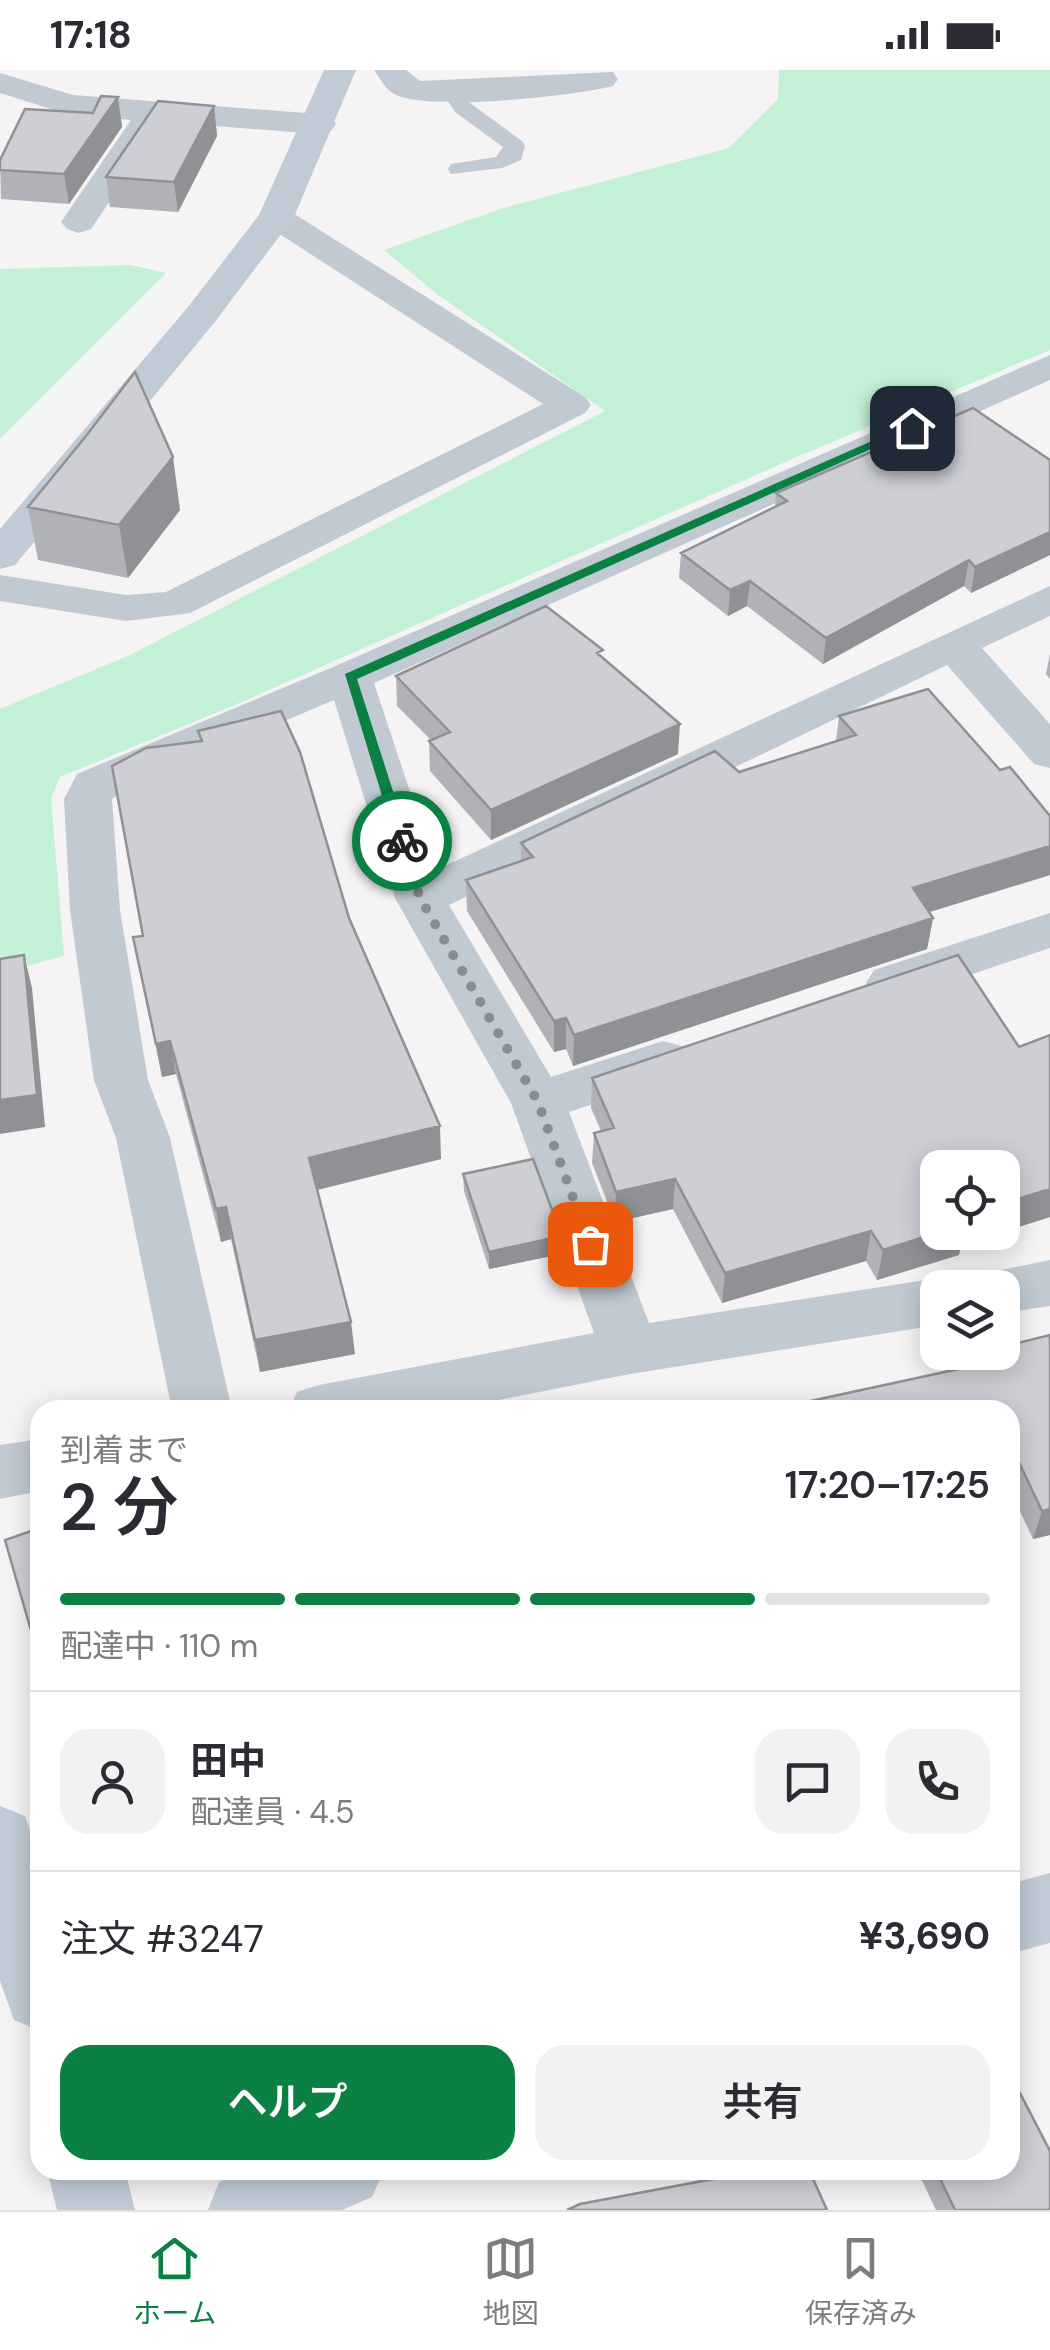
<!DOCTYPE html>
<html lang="ja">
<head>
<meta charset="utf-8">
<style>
	body { margin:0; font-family:"DM Sans","Noto Sans JP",sans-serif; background:#f2f2f3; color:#2b2b33; height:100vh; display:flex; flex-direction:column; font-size:38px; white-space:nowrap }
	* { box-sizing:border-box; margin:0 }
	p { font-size:32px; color:#7c7c81 }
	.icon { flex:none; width:55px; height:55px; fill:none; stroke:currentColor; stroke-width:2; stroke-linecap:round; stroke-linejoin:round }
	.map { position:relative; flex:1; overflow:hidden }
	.sheet { position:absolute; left:30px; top:1330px; width:990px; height:780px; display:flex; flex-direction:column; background:#fff; border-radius:30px; box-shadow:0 5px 25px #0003 }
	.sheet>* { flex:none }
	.tools { position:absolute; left:920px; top:1080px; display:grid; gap:20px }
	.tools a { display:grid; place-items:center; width:100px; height:100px; border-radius:20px; background:#fff; box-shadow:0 5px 25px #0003; font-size:50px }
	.pin { position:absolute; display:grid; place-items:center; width:85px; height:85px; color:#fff; margin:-42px; border-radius:20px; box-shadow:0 5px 15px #0006 }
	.courier { position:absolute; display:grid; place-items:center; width:100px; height:100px; margin:-50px; border:8px solid #0b8043; border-radius:50%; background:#fff; color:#222; box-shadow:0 2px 12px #0007 }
	.headline em { font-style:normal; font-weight:600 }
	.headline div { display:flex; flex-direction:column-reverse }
	.headline { display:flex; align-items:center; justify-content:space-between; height:170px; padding:0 30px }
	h1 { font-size:65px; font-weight:600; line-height:75px }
	.bar { display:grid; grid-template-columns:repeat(4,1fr); gap:15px 10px; align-content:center; height:120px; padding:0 30px }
	.bar i { height:12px; border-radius:8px; background:#e1e1e2 }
	.bar .active { background:#0b8043 }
	.bar p { grid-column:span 4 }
	.line { display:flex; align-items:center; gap:25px; padding:0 30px; border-top:2px solid #e1e1e2 }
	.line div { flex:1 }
	.round { display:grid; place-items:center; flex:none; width:105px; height:105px; border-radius:30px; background:#f2f2f3 }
	.button { display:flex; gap:20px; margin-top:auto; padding:20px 30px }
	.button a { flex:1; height:115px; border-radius:30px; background:#0b8043; color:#fff; font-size:40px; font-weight:600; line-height:115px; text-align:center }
	.button a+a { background:#f2f2f3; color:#2b2b33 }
	.status { display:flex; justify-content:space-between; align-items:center; height:70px; padding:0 50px; background:#fff; direction:ltr }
	.status svg { height:28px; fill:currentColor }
	.tab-bar { display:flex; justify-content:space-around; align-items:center; height:140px; border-top:2px solid #e1e1e2; background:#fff; font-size:28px; color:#7c7c81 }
	.tab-bar a { display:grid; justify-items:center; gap:5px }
	.tab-bar .active { color:#0b8043 }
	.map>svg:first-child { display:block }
	.green { fill:#c3f1d5 }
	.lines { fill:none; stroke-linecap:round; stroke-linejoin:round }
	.lane { fill:#c1cad2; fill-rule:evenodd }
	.street { fill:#c1cad2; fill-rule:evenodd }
	.secondary { fill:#c1cbd6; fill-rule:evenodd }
	.wall { fill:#b0b2b7 }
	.shaded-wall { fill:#909195 }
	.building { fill:#cdcfd5; stroke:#909195; stroke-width:2.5 }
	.route { fill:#0b8043 }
	.done { stroke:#868d94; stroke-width:10; stroke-dasharray:0 18 }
</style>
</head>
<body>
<div class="status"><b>17:18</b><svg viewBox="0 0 49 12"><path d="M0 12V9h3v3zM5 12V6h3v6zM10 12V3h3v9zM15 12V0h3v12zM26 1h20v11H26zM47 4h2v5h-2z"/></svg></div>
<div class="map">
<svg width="1050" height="2140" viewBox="0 0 1050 2140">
	<rect width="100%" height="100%" fill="#f5f3f3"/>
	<path class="green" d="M779,0H1050V280L799,386L235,635L60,707L51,729L64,886L0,903V639L130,585L605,341L438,225L384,180L503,138L729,78L778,29Z
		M131,195L166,203L0,369V199Z"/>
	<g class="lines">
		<path class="lane" d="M450,13L457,15L470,33L522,71L525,76L521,90L502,98L451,104L448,99L451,94L496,87L503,77L455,42L440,19Z"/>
		<path class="street" d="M374,0H406L420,11L613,2L618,9L613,16C573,26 429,42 394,24C385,19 380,8 374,0Z
			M0,3L73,25L319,44L331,47L336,54L331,61L319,64L163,52L91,159L79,163L67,159L61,152L131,50L70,45L0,23Z
			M276,136L288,140L585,327L591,335L585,343L190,543L126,551L0,531V505L126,525L166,522L543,334L264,154L258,147L264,140Z
			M1050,285V310L374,613L436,800L1050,516V546L982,578L1050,654V698L1034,694L947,595L449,835L551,1007L663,971L682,976L690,990L682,1004L569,1042L649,1253L938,1208L960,1218H938V1255L630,1304L448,1340H289L297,1322L319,1315L594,1263L511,1033L395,828L334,630L129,717L112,729L120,840L148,1010L170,1068L232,1340H172L116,1068L94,1010L70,840L64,729L77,704L333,597Z
			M1050,843V878L892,931L874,926L866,913L874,900Z
			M1050,1190V1236L1002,1243V1218H974L981,1204Z
			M40,1369V1421L0,1429V1375Z"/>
		<path class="secondary" d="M324,0H356L294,147L214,253L15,495L0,499V459L188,237L259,145Z
			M0,1736L25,1746L40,1788V1961L14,1950L0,1911Z
			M1050,1803V1873L1010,1884V1814Z
			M47,2100H125L135,2140H57Z
			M249,2100H384L372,2127L342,2140H208L219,2112Z"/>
	</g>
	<path class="wall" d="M118,27L122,57L69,134L1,129L0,90L93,43Z
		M214,36L217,66L178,142L110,137L106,107Z
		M1050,390V485L971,523L964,516L823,594L747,536L728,546L679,508L681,483L775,437L776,423Z
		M28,437L180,440L128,508L38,490Z
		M1050,584V609L1046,604Z
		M603,589L678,684L491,770L430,701L429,671L431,670L397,636L396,606Z
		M839,646L1050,805L929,842L933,848L927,879L573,996L566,979L554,982L467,841L466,810L521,791V773L836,671Z
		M198,661L349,848L441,1089L317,1120L355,1284L260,1302L231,1169L221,1172L176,1004L162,1007L133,867L143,866L200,671Z
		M1050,965V1147L1002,1162V1098L938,1162H1000L961,1175L959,1185L877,1210L866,1191L722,1233L673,1139L615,1152L592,1093L594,1063L601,1061L591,1038L592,1008L1019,977Z
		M463,1104L562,1166L561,1184L489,1199L464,1121Z
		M1050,1265V1465L1033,1469L1010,1420V1340L955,1300L958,1288Z
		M696,2100H820L812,2106L701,2111Z
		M917,2100H1010L1050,2140H936Z"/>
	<path class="shaded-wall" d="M118,27L122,57L69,134L64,104Z
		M214,36L217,66L178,142L174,112Z
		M173,387L180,440L128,508L119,455Z
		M1050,462V485L971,523L975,497Z
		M969,490L964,516L823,594L826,568Z
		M750,511L747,536L728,546L730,520Z
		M680,654L678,684L491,770V740Z
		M1050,776V805L907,849L913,818Z
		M933,848L927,879L573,996L574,965Z
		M24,885L32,918L45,1057L0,1064V1030Z
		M566,948V979L554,982V951Z
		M170,971L176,1004L162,1007L156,974Z
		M440,1056L441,1089L313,1121L309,1088Z
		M675,1109L673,1139L615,1152L616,1122Z
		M1050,1119V1147L1002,1162V1134Z
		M226,1137L231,1169L221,1172L216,1139Z
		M871,1161L866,1191L722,1233L725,1203Z
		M940,1162H1000L961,1175L959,1185L877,1210L883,1180Z
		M562,1166L561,1184L489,1199V1182Z
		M351,1252L355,1284L260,1302L255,1270Z
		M1017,1388L1010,1412V1389Z
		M1050,1439V1465L1033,1469L1042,1441Z"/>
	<path class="building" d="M101,26L118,27L64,104L0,100V90L25,39L93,43Z
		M158,31L214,36L174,112L106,107Z
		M135,302L173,387L119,455L28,437L86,366Z
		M973,338L1050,390V462L975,497L969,490L826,568L750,511L730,520L681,483L787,431L776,423Z
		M546,536L603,580L597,583L680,654L491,740L429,671L450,662L396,606Z
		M928,619L1000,700L1010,697L1050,746V776L913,818L933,848L574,965L566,948L554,951L466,810L533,787L521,773L715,681L739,702L856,665L839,646Z
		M281,641L300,682L349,848L440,1056L309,1088L351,1252L255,1270L226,1137L216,1139L170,971L156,974L133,867L143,866L112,696L146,678L202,671L198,661Z
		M24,885L37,1025L0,1030V889Z
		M958,885L1019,977L1050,965V1119L1002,1134V1098H938V1162H940L883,1180L871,1161L725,1203L675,1109L616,1122L594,1063L614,1058L592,1008Z
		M533,1089L562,1166L489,1182L463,1104Z
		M1050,1265V1439L1042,1441L1017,1388L1010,1389V1340H769L963,1298L958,1288L980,1282H1002V1277Z
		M40,1458V1592L5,1470Z
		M1010,2004L1050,2081V2140H955L936,2100H1010Z
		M709,2100H809L827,2140H567L580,2134L713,2109Z"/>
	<path class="route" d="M908,355L918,358L357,609L409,771L397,775L345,604Z"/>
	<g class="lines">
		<path class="done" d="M402,771L420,828L538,1032L590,1174"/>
	</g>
</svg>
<div class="tools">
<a><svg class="icon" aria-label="locate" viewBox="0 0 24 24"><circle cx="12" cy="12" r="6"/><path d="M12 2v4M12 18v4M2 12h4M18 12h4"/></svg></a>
<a><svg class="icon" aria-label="layers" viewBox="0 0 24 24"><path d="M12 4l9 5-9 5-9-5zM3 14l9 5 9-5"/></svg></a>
</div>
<div class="pin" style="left:590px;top:1174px;background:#ea580c"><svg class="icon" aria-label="bag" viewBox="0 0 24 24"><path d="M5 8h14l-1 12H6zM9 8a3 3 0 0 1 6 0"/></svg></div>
<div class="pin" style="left:912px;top:358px;background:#1f2937"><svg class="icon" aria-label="home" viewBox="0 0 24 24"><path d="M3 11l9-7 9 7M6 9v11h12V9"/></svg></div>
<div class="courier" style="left:402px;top:771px"><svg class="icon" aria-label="bike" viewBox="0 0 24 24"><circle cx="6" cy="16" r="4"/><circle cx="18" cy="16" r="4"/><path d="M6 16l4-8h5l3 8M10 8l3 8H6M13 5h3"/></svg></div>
<section class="sheet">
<div class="headline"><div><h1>2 分</h1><p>到着まで</p></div><em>17:20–17:25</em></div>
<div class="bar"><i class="active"></i><i class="active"></i><i class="active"></i><i></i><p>配達中 · 110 m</p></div>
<div class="line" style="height:180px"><a class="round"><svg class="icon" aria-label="person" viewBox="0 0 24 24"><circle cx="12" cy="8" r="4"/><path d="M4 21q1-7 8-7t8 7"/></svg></a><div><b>田中</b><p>配達員 · 4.5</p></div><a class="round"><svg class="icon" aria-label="chat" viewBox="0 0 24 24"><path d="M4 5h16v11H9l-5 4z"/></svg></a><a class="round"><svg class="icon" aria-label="phone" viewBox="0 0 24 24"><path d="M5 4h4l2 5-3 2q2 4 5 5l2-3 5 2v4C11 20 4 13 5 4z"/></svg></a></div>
<div class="line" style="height:130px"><div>注文 #3247</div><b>¥3,690</b></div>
<div class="button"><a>ヘルプ</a><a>共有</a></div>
</section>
</div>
<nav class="tab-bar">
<a class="active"><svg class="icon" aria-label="home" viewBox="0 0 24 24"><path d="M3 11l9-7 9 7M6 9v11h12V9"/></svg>ホーム</a>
<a><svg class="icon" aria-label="map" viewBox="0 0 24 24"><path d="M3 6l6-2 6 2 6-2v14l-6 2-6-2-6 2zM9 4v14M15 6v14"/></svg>地図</a>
<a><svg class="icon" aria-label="saved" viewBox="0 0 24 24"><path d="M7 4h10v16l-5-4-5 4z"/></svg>保存済み</a>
</nav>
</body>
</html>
